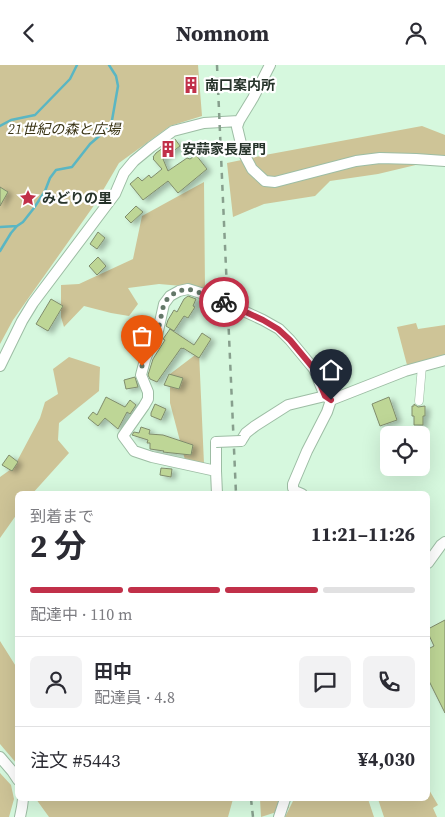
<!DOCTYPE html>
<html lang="ja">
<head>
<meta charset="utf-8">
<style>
	body { margin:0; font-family:"Source Serif 4","Noto Sans JP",serif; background:#f2f2f3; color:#2b2b33; height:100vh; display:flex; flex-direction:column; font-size:19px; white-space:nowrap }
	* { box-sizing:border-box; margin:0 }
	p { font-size:16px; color:#7c7c81 }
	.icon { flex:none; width:28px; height:28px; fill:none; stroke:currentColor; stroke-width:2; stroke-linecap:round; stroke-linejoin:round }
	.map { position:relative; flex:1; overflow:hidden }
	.panel { position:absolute; left:15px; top:426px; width:415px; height:310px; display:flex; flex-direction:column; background:#fff; border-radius:8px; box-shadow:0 5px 20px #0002 }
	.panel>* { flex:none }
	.buttons { position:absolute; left:380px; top:361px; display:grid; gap:10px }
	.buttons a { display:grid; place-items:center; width:50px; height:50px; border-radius:8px; background:#fff; box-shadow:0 5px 20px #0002; font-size:25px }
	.pin { position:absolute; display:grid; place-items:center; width:42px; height:42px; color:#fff; margin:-51px -21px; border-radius:50% 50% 50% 0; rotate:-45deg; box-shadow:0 0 5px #0007 }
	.pin .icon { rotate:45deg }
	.courier { position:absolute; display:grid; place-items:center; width:50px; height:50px; margin:-25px; border:4px solid #c13049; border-radius:50%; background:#fff; color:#222; box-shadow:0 1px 6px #0007 }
	.head em { font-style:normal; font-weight:700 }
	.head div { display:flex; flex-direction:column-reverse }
	.head { display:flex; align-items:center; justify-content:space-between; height:85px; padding:0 15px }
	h1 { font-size:32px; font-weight:700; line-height:38px }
	.bar { display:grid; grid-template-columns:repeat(4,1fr); gap:8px 5px; align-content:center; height:60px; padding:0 15px }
	.bar i { height:6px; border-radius:4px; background:#e1e1e2 }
	.bar .on { background:#c13049 }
	.bar p { grid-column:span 4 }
	.line { display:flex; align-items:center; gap:12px; padding:0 15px; border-top:1px solid #e1e1e2 }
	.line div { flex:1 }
	.round { display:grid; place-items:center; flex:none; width:52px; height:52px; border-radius:8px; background:#f2f2f3 }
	header { display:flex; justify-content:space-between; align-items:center; height:65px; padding:0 15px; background:#fff; font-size:22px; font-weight:700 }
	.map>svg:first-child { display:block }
	.green { fill:#cec497 }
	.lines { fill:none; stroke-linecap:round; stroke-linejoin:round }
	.stream { stroke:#5ab6c3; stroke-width:2.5 }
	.building { fill:#bed696; stroke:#808c6c; filter:url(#shadow) }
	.pedestrian-casing { stroke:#9dbda4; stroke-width:9 }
	.minor-casing { stroke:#9dbda4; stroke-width:12 }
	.pedestrian { stroke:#fff; stroke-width:8 }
	.minor { stroke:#fff; stroke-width:10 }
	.rail { stroke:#879f8d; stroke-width:2.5; stroke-dasharray:6 6; stroke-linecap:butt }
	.minor-bridge-casing { stroke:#9dbda4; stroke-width:12; stroke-linecap:butt }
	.minor-bridge { stroke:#fff; stroke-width:10 }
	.done { stroke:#647869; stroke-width:5; stroke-dasharray:0 9 }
	.route { stroke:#c13049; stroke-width:6 }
	.labels { text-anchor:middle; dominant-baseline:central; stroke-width:4.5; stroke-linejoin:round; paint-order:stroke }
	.poi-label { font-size:14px; font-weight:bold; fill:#26332a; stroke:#fff; text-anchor:start }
	.park-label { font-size:14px; font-style:italic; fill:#393314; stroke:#fff }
</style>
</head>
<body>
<header><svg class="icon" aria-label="back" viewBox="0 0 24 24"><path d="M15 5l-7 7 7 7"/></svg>Nomnom<svg class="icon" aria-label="person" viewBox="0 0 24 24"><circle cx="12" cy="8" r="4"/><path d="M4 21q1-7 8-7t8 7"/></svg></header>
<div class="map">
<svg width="445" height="752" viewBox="0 0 445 752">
	<defs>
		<filter id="shadow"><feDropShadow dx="4.5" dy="2.5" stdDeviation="2.5" flood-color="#0004"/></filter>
	</defs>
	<rect width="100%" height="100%" fill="#d6f8de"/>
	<path class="green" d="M0,0H198L202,51L170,61L119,98L95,139L13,255L0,279Z
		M422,61L445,70V93L378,109L330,116L315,131L264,139L233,152L227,98L265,90Z
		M204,117L205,223L159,219L128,223L138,239L129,251L111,248L84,241L64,262L61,252V220L79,219L133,194L142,151Z
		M416,258L418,264L445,260V290L407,300L397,262Z
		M199,287L204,399L185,395L170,338V309Z
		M69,292L100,302L99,326L59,358L58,375L69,388L32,429H18L17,449L0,473V412L14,402L40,353L45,337L58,329L53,304Z
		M0,576L17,603V699L0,679Z
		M0,708L11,720L14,734L9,752H0Z
		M428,723L438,740L433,743L437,752H384L378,734H428Z
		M36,734H233L228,752H49Z
		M260,734H289V743L261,752Z
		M294,734H368L374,752H285Z"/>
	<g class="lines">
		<path class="stream" d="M0,61L11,55L35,50L70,14L77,0
			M0,162L17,161
			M0,186L11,168L17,161L23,157L34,143L45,126L50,113L56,105L72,102L90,79L111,61L118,21L116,11L109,0"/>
	</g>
	<path class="building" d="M175,74L180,81L163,94L168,106L187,93L190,94L196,90L207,104L178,128L168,116L143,135L130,119L138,112L142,116L149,110L151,113L162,104L153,94L154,93L153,92L156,88Z
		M0,122L8,127L0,141Z
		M136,141L143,147L131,158L125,152Z
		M98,167L105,173L97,184L90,179Z
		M98,192L106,201L97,210L89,201Z
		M188,231L196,234L193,241L195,242L188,253L184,251L174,266L166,261L168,255L174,245L177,247L184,234Z
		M51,234L63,241L48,266L36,259Z
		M170,264L194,280L202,268L211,274L199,293L183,283V284L181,283L157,317L150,314L148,310L153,294L165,275L163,274Z
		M142,265L150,272L143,281L134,273Z
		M169,309L183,313L179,324L164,320Z
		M135,312L138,322L126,324L124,315Z
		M106,332L125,342L130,335L136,340L130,349L127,347L118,364L105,353L98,361L88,353L93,347L97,350Z
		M389,332L397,355L380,361L372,339Z
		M155,339L166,344L161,355L151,351V348Z
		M414,339L418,342L425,341V351H423V360H414V351H412V341H414Z
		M141,362L150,365L149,369L163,370L193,380L191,390L163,387L164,386L150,384V378H147L148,375L132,370L134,367L139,368Z
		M9,390L18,397L12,406L2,400Z
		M161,403L172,404L171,412L160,410Z
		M445,555V648L428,614V584L434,581L428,568V564Z"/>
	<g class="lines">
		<g class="pedestrian-casing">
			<path id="pedestrian" d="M419,336L422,301"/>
		</g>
		<g class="minor-casing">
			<path id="minor" d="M270,0L253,33L239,56L237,62L243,87L252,104L265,116L275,117L356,96L380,93L416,94L445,96
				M204,229L188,224L179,226L170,231L164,239L156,275L148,287L145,295L141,310L148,327V334L144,341L123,371L134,386L152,392L216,406V377
				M235,242L263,255L279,264L290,275L314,304L325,331L331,335
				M0,301L22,256L33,238L115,129L124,108L134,96L151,82L173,66L204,58L239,56
				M241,376L246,368L255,361L288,340L325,331
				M216,406L217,429
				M302,429L295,426L293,423V419L307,386L327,347L331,335L405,306L445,295
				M428,498L441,480L445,477
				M0,692L12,706L18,715
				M20,752L22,742L23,734
				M279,752L285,734"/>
		</g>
		<use href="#pedestrian" class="pedestrian"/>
		<use href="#minor" class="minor"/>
		<path class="rail" d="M217,0L236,429
			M251,734L253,752"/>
		<g class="minor-bridge-casing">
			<path id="minor-bridge" d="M204,229L235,242
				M216,377L241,376"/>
		</g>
		<use href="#minor-bridge" class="minor-bridge"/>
	</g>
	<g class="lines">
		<path class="done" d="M142,301L148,287L156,275L164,238L170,231L178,226L188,224L204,229L224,237"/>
		<path class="route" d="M224,237L263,255L278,264L290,275L314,304L325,331L331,335"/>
	</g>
	<defs>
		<g id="building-bare" transform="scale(1.35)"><path d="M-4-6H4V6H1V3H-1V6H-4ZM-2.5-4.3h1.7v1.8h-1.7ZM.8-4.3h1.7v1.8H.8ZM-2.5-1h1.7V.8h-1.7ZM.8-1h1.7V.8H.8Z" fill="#c13049" stroke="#fff" stroke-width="2.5" paint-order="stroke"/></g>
		<g id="sight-bare" transform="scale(1.35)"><path d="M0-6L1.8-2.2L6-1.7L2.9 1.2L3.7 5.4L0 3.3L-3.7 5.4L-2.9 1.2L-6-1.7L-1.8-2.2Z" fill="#c13049" stroke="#fff" stroke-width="2.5" paint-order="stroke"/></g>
	</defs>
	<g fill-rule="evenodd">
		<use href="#building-bare" x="191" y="20"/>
		<use href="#building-bare" x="168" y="84"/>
		<use href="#sight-bare" x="28" y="133"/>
	</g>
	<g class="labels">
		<g class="poi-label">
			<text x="205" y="20">南口案内所</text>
			<text x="182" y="84">安蒜家長屋門</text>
			<text x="42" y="133">みどりの里</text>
		</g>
		<g class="park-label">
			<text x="64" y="64">21世紀の森と広場</text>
		</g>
	</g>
</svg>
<div class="buttons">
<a><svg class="icon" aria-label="locate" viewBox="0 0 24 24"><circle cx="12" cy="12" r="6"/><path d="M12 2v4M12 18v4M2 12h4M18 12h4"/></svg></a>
</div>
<div class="pin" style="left:142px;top:301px;background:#ea580c"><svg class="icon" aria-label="bag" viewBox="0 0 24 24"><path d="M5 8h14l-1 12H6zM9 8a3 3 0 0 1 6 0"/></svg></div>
<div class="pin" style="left:331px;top:335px;background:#1f2937"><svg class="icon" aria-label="home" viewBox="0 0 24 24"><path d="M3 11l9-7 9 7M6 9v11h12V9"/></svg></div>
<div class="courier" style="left:224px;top:237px"><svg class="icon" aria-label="bike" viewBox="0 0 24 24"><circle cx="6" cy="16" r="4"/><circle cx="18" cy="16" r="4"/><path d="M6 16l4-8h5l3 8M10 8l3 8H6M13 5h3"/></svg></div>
<section class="panel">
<div class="head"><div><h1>2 分</h1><p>到着まで</p></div><em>11:21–11:26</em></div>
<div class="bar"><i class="on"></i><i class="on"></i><i class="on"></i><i></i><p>配達中 · 110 m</p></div>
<div class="line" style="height:90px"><a class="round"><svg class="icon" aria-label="person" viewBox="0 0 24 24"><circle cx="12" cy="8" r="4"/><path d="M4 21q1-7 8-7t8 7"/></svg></a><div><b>田中</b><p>配達員 · 4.8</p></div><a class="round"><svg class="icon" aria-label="chat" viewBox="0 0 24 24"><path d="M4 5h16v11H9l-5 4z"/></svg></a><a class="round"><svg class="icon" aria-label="phone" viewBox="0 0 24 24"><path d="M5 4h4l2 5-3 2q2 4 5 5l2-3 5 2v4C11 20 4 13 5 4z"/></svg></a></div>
<div class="line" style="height:65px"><div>注文 #5443</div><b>¥4,030</b></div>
</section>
</div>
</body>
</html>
